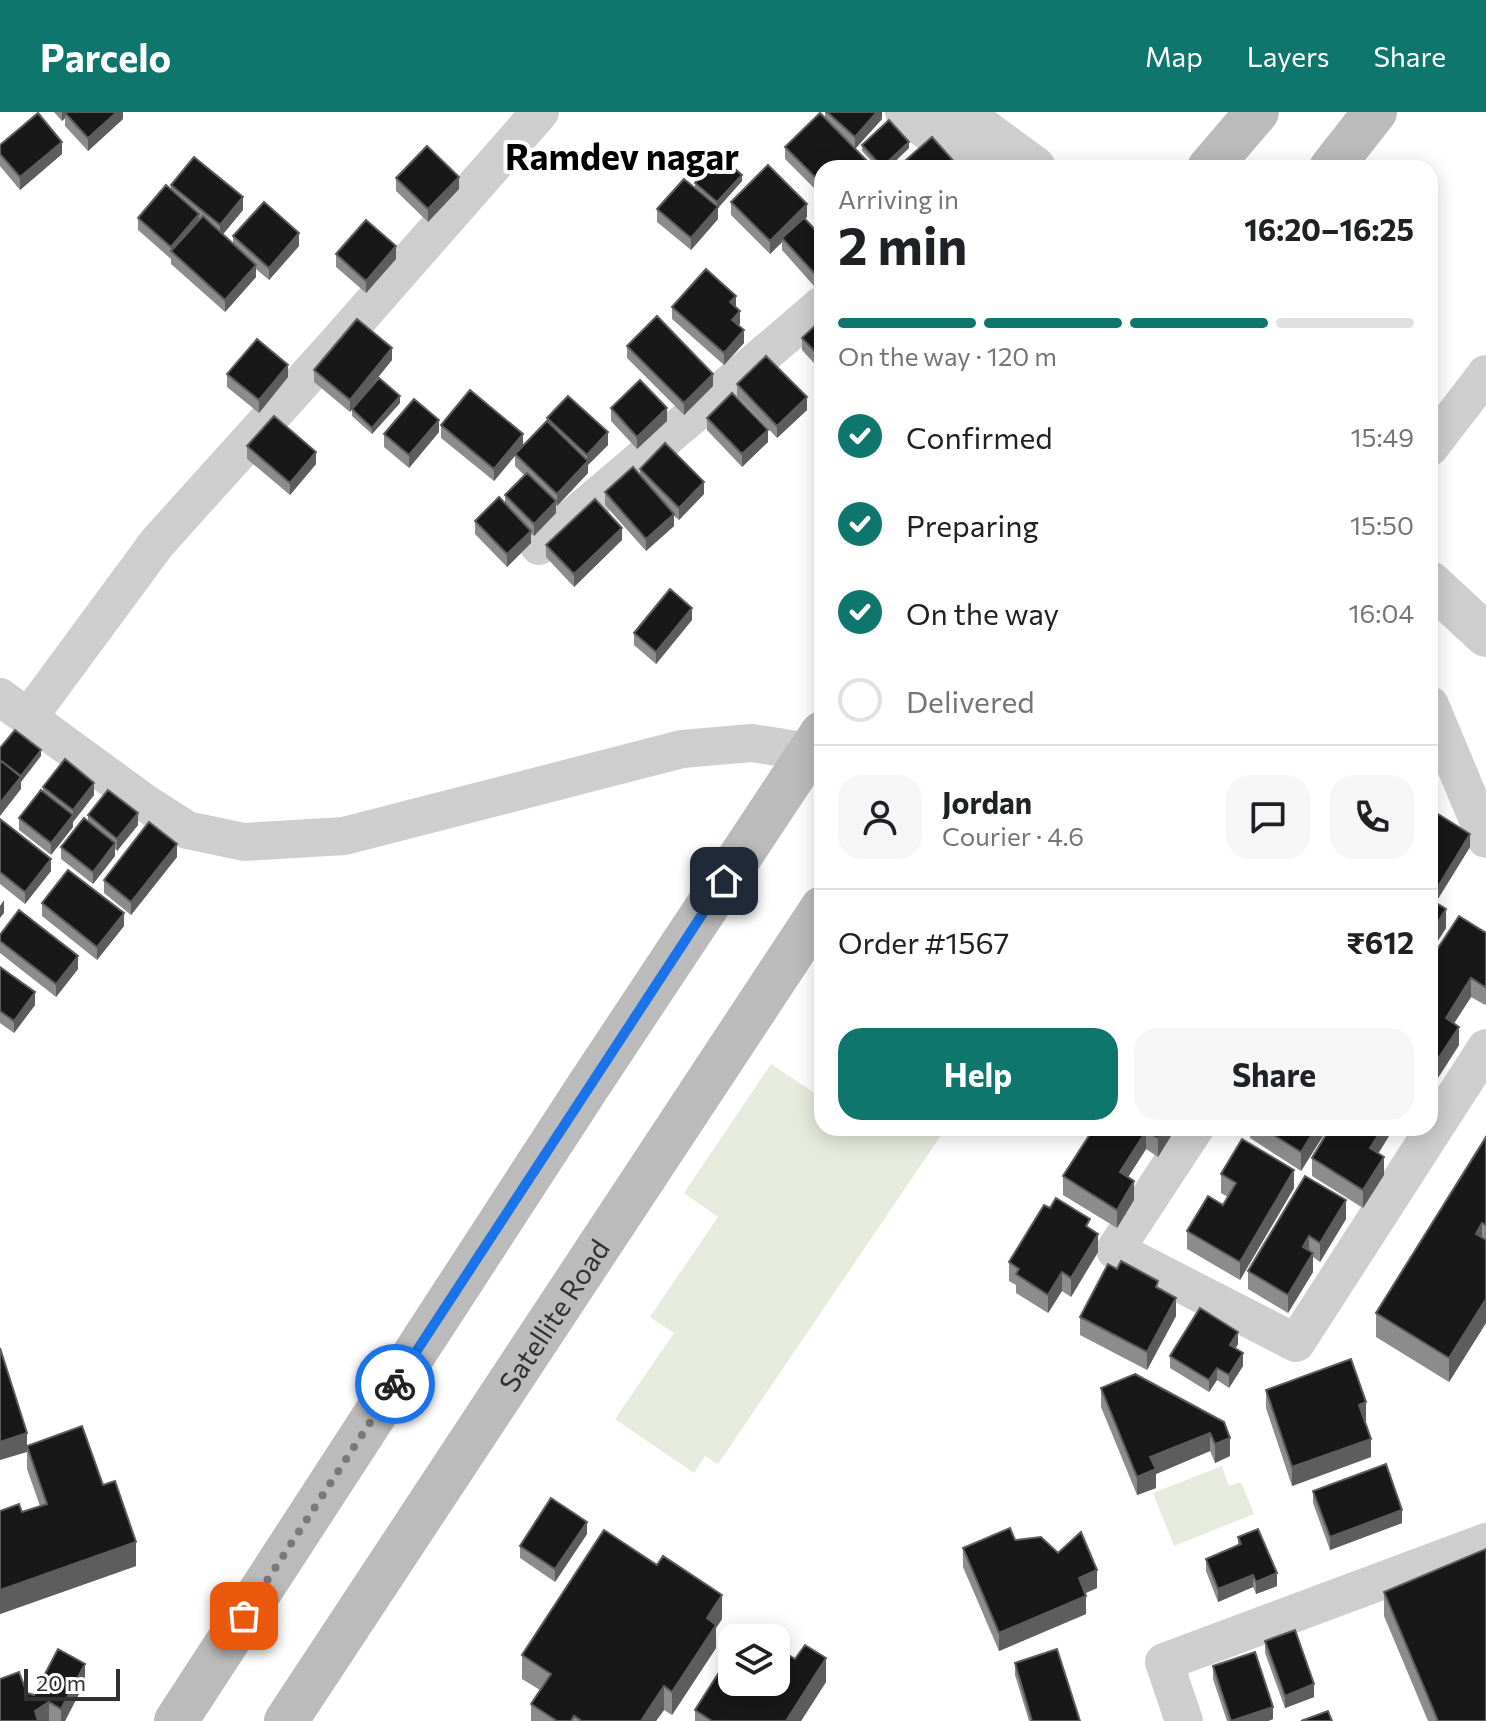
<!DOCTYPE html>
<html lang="en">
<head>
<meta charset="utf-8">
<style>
	body { margin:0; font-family:Commissioner,sans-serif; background:#f6f6f6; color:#202124; height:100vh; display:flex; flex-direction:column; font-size:30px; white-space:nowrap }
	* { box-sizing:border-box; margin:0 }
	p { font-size:26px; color:#757577 }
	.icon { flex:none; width:44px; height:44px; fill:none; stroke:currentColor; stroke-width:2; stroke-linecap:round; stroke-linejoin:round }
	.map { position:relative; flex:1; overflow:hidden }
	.drawer { position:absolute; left:814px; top:48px; width:624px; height:976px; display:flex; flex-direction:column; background:#fff; border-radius:24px; box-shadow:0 4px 20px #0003 }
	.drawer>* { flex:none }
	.fabs { position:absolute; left:718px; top:1512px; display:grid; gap:16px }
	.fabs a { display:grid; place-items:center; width:72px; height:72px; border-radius:16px; background:#fff; box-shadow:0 4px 20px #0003; font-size:40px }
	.scale { position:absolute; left:24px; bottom:20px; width:96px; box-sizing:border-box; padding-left:8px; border:4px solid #313131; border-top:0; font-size:22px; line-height:28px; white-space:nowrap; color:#313131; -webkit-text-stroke:6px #fff; paint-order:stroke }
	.pin { position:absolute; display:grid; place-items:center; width:68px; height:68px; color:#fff; margin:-34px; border-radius:16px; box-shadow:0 4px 12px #0006 }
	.courier { position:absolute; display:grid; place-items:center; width:80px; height:80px; margin:-40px; border:6px solid #1a73e8; border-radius:50%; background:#fff; color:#222; box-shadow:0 2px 10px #0007 }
	.headline em { font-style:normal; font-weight:700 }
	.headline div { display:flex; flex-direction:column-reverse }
	.headline { display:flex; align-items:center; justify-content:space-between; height:136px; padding:0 24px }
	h1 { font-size:52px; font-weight:700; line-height:60px }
	.bar { display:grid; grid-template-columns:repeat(4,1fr); gap:12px 8px; align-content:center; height:96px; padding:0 24px }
	.bar i { height:10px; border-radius:6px; background:#e0e0e0 }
	.bar .current { background:#0f766e }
	.bar p { grid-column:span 4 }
	.line { display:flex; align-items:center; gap:20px; padding:0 24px; border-top:2px solid #e0e0e0 }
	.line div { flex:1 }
	.round { display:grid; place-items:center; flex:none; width:84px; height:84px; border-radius:24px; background:#f6f6f6 }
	ol { padding:0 24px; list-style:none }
	li { display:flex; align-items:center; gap:24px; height:88px }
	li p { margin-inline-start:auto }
	li .icon { padding:8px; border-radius:50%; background:#0f766e; color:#fff; stroke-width:4 }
	li:last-child { color:#757577 }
	li i { width:44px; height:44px; border:4px solid #e0e0e0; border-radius:50% }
	.action { display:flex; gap:16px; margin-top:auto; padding:16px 24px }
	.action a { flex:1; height:92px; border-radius:24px; background:#0f766e; color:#fff; font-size:32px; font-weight:700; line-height:92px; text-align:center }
	.action a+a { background:#f6f6f6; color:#202124 }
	header { display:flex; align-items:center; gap:48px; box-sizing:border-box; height:112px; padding:0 40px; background:#0f766e; color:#fff }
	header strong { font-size:38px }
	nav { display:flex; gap:44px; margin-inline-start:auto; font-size:28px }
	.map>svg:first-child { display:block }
	.green { fill:#e6ebdd }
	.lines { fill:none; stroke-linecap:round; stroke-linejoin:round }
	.minor { stroke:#cecece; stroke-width:38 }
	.tertiary { stroke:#cecece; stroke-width:44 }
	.secondary { stroke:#bbb; stroke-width:44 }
	.wall { fill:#8c8c8c }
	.shaded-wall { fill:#5d5d5d }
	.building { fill:#181818; stroke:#5d5d5d; stroke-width:2 }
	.done { stroke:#797979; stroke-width:8; stroke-dasharray:0 14.4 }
	.route { stroke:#1a73e8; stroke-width:10 }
	.labels { text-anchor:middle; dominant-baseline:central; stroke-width:8; stroke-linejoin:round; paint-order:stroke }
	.street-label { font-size:28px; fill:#313131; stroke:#fff }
	.district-label { font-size:36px; font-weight:bold; fill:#000; stroke:#fff }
</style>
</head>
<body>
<header>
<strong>Parcelo</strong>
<nav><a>Map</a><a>Layers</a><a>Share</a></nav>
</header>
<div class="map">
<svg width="1486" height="1609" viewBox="0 0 1486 1609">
	<rect width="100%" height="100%" fill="#fff"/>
	<path class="green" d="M771,952L822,986V1016H866L873,1021L876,1016H946L718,1352L705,1344L694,1361L615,1307L674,1221L650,1205L718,1105L684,1081Z
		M1222,1354L1229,1374L1241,1370L1254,1402L1174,1434L1153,1381Z"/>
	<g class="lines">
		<path class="minor" d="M1430,335L1486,262
			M539,434L822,193
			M0,585L145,691L187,718L244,730L344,724L682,637L752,631L809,640
			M1430,593L1486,727
			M28,606L157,431L339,229L540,0
			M1195,1016L1115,1138L1296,1231L1486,936
			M1184,1609L1164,1550L1486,1430"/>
		<path class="tertiary" d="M907,0L981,56
			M958,0L1034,56
			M1430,471L1486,523"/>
		<g class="secondary">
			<path d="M1209,56L1257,0"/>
			<path d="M1331,56L1375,0"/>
			<path d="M176,1609L587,976L822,621"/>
			<path id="s1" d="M286,1609L822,796"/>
		</g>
	</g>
	<path class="wall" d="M54,0H123V7L88,39L65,14V6L62,9Z
		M825,0H882V7L855,37L822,56V84L785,47V35L825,6Z
		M0,33L62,42L20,78L0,54Z
		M862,33L909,36L888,56H878L862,39Z
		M396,66L459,77L428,110L396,79Z
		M742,69L718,96V107L691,138L657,110V97L695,76V71Z
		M171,73L243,98L223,122L233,131V124L299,134L269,168L256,157V165L225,200L171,152V147L138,118V106L171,77Z
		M731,90L807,105L805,107L822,125V166L814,174L782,138V130L770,142L731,103Z
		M336,142L396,147L366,181L336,155Z
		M672,195L736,196L740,212L738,213L744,231L724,253L672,207Z
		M822,207V260L802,238V226Z
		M627,234L713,274L684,303L627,246Z
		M392,248L350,300L314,270V258Z
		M227,262L288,265L259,301L227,275Z
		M737,272L807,298L777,326L737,284Z
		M400,291L372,322L352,304V297Z
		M611,296L667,309L637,337L611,309Z
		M547,306L608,333L588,353V361L557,394L556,393V401L534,424L531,422V431L507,455L475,422V409L505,391V383L524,363L515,354V344L494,369L441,326V313L523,334L547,309Z
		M707,306L768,330L742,355L707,318Z
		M439,320L409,356L384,335V322Z
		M247,334L316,352L290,383L247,347Z
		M640,357L704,382L679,408L674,404V414L646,439L605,393V380L640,363Z
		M622,428L574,475L546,445V433Z
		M692,508L656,552L634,533V521Z
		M43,675L94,683L73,710V715L51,743L19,718V706L43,679Z
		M1430,697L1470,735L1436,790L1446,816L1430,841Z
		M88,703L138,713L117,739L115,737V744L93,772L61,747V735L88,710Z
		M0,707L51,759L25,792L0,772Z
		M177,745L131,803L104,781V768Z
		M42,791L124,814L97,848L42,804Z
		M1486,821V892L1485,893L1471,885L1454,911L1459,933L1436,969L1433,966V984L1430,989V848Z
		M0,823L78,857L56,885L0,841Z
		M0,855L35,893L14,921L0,911Z
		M1094,1016H1171V1024L1158,1045L1146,1037L1128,1065L1134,1088L1117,1116L1063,1083V1064Z
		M1250,1016H1328L1301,1059L1250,1026Z
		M1397,1016H1413L1409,1024Z
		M1486,1025V1211L1449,1270L1376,1225V1201Z
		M1378,1041L1384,1063L1363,1096L1312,1064V1046Z
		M1221,1062L1294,1076L1240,1168L1187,1137V1119L1223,1093L1228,1085L1221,1081Z
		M1305,1064L1346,1107L1320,1150L1313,1145V1160L1288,1201L1248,1177V1159Z
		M1090,1117L1098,1140L1071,1185L1062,1179L1048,1201L1016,1181V1173L1009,1169V1150Z
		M1158,1176L1176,1204L1147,1258L1080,1223V1205Z
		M1238,1232L1235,1237L1243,1254L1229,1276L1217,1268L1209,1280L1170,1256V1244Z
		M1101,1276L1224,1310L1230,1344L1215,1351L1210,1339L1156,1362V1376L1137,1383L1101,1295Z
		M1266,1278L1366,1309H1364L1371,1345L1292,1374L1266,1296Z
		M27,1334L103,1373L136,1454L0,1502V1399L22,1400L40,1394L27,1357Z
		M1313,1379L1402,1411L1330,1438L1313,1391Z
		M587,1422L555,1470L520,1446V1434Z
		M1238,1425L1277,1474L1256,1482L1253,1475L1218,1490L1206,1459V1447L1238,1433Z
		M963,1436L1097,1476L1085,1481L1086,1502L999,1539L963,1455Z
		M1384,1480L1486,1609H1428L1384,1504Z
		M722,1507L716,1516V1536L672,1603L664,1598L656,1609H531V1592L540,1578L522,1567V1543Z
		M1265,1529L1314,1585L1285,1596L1265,1541Z
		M1015,1551L1080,1609H1029L1015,1563Z
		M1213,1554L1273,1607L1268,1609H1227L1213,1567Z
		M85,1570L65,1609H49L27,1581L34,1583Z
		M826,1570L801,1609H695V1598Z"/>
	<path class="shaded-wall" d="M62,0H72L65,1V6L62,9Z
		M117,0H123V7L88,39V26Z
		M877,0H882V7L855,37V25Z
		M62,30V42L20,78V65Z
		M909,30V36L888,56H882Z
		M742,63V69L718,96V107L691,138V126L717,95V90Z
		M459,65V77L428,110V97Z
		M243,85V98L220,126V113Z
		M807,92V105L784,128L782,126V130L770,142V129Z
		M199,102V115L171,139V147V135Z
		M299,121V134L269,168V156Z
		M396,134V147L366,181V169Z
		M256,153V165L225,200V188Z
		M822,154V166L814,174V161Z
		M736,184V196L730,190Z
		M740,199V212L732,220V208Z
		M744,218V231L724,253V241Z
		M392,236V248L350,300V288Z
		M288,253V265L259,301V288Z
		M713,262V274L684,303V291Z
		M400,284V291L372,322V316Z
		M807,285V298L777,326V314Z
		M667,296V309L637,337V325Z
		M439,308V320L409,356V343Z
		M768,318V330L742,355V342Z
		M608,320V333L588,353V361L557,394V382L587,351V343Z
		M523,322V334L494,369V357Z
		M316,340V352L290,383V371Z
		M704,370V382L679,408V396Z
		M556,389V401L534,424V412Z
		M674,402V414L646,439V427Z
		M622,416V428L574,475V462Z
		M531,419V431L507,455V442Z
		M692,496V508L656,552V540Z
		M41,638V644L21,670V677L0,704V691Z
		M94,671V683L73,710V698Z
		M138,701V713L117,739V727Z
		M73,703V715L51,743V731Z
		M1470,722V735L1436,790V778Z
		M115,731V744L93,772V760Z
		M177,732V745L131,803V790Z
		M51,747V759L25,792V780Z
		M4,788V801L0,806V794Z
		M1446,797V816L1430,841V823Z
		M124,801V814L97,848V835Z
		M78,844V857L56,885V872Z
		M1471,866V885L1446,924V906Z
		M35,880V893L14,921V909Z
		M1459,915V933L1436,969V950Z
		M1433,966V984L1430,989V971Z
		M1165,1016H1171V1024L1158,1045V1026Z
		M1316,1016H1328L1301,1059V1040Z
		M1383,1016H1394L1370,1055V1036Z
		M1146,1019V1037L1120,1078V1060Z
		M1384,1045V1063L1363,1096V1078Z
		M1294,1058V1076L1240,1168V1150Z
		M1134,1069V1088L1117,1116V1098Z
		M1346,1088V1107L1320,1150V1131Z
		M1482,1111V1135L1476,1122Z
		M1098,1122V1140L1071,1185V1166Z
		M1309,1124V1143L1303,1135Z
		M1313,1141V1160L1288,1201V1183Z
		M1062,1160V1179L1048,1201V1183Z
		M1176,1186V1204L1147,1258V1240Z
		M1486,1187V1211L1449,1270V1246Z
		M1238,1220V1232L1230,1246V1233Z
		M1243,1241V1254L1229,1276V1263Z
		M1217,1256V1268L1209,1280V1268Z
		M1366,1290V1309L1359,1311V1293Z
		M27,1321V1340L0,1348V1330Z
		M1210,1321V1339L1156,1362V1376L1137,1383V1365L1150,1345Z
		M1230,1326V1344L1215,1351V1332Z
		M1371,1327V1345L1292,1374V1355Z
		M1402,1398V1411L1330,1438V1425Z
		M587,1410V1422L555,1470V1457Z
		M136,1430V1454L0,1502V1478Z
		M1097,1458V1476L1079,1484V1466Z
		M1277,1461V1474L1256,1482V1470Z
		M1253,1463V1475L1218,1490V1477Z
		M722,1483V1507L716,1516V1536L672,1603V1580L707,1506Z
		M1086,1484V1502L999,1539V1521Z
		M826,1546V1570L801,1609H786Z
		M85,1552V1570L65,1609H61V1597Z
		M1314,1572V1585L1285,1596V1584Z
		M664,1574V1598L656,1609H641Z
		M49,1590V1609H35V1599Z
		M1273,1595V1607L1268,1609H1231Z"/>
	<path class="building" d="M67,0H117L88,26L65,1Z
		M827,0H877L855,25Z
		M38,1L62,30L20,65L0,42V33Z
		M820,1L874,56H822V72L785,35Z
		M889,8L909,30L882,55L862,33Z
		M932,25L958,54L955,56H897Z
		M427,34L459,65L428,97L396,66Z
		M720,43L742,63L717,90L695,71Z
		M194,45L243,85L220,113L171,73Z
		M768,53L807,92L770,129L731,90Z
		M684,67L718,95L691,126L657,97Z
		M166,73L199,102L171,135L138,106Z
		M264,90L299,121L269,156L233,124Z
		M203,104L256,153L225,188L171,139Z
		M804,106L822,125V154L814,161L782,126Z
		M366,108L396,134L366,169L336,142Z
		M706,157L736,184L730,190L740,199L732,208L744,218L724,241L672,195Z
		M657,204L713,262L684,291L627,234Z
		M357,207L392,236L350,288L314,258Z
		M822,207V247L802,226Z
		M257,227L288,253L259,288L227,262Z
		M766,244L807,285L777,314L737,272Z
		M379,266L400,284L372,316L352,297Z
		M640,268L667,296L637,325L611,296Z
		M470,278L523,322L494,357L441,313Z
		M732,281L768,318L742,342L707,306Z
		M568,284L608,320L587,343L547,306Z
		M414,287L439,308L409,343L384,322Z
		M274,304L316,340L290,371L247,334Z
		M547,309L588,349L557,382L515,342Z
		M665,331L704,370L679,396L640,357Z
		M633,355L674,402L646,427L605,380Z
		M527,361L556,389L534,412L505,383Z
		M499,385L531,419L507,442L475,409Z
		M595,387L622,416L574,462L546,433Z
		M670,477L692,496L656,540L634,521Z
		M15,618L41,638L21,664L0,648V636Z
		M65,647L94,671L73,698L43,675Z
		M0,648L21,665L0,691Z
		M41,678L73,703L51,731L19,706Z
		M108,678L138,701L117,727L88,703Z
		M1430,697L1470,722L1436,778L1430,775Z
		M84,706L115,731L93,760L61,735Z
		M0,707L51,747L25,780L0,760Z
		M149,710L177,732L131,790L104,768Z
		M68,758L124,801L97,835L42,791Z
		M1430,787L1446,797L1430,823Z
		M19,798L78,844L56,872L0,829V823Z
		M1459,804L1486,821V873L1485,875L1471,866L1446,906L1459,915L1436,950L1430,946V848Z
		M0,855L35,880L14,909L0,899Z
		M1094,1016H1165L1158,1026L1146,1019L1120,1060L1134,1069L1117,1098L1063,1064Z
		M1262,1016H1316L1301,1040Z
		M1330,1016H1383L1370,1036L1384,1045L1363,1078L1312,1046Z
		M1486,1025V1113L1482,1111L1476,1122L1486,1128V1187L1449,1246L1376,1201Z
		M1242,1027L1294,1058L1240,1150L1187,1119L1208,1084L1223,1093L1236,1071L1221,1062Z
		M1305,1064L1346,1088L1320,1131L1309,1124L1303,1135L1313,1141L1288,1183L1248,1159Z
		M1056,1086L1090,1107L1086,1114L1098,1122L1071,1166L1062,1160L1048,1183L1016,1162L1019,1157L1009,1150L1044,1093L1050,1096Z
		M1121,1149L1158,1169L1156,1175L1176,1186L1147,1240L1080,1205L1108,1152L1117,1157Z
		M1200,1196L1238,1220L1230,1233L1243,1241L1229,1263L1217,1256L1209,1268L1170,1244Z
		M0,1236L27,1321L0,1330Z
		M1351,1247L1366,1290L1359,1293L1371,1327L1292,1355L1266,1278Z
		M1135,1262L1224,1310L1230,1326L1215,1332L1210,1321L1150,1345L1156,1357L1137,1365L1101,1276Z
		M82,1314L103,1373L115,1369L136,1430L0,1478V1399L19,1392L22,1400L47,1392L27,1334Z
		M1386,1352L1402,1398L1330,1425L1313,1379Z
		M551,1386L587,1410L555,1457L520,1434Z
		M1010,1416L1015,1428L1041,1425L1058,1441L1081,1420L1097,1458L1079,1466L1086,1484L999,1521L963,1436Z
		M1258,1417L1277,1461L1256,1470L1253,1463L1218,1477L1206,1447L1241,1432L1238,1425Z
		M604,1418L657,1453L663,1444L722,1483L707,1506L716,1513L672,1580L664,1574L641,1609H582L574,1604L571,1609H557L531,1592L551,1562L522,1543Z
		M1486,1437V1609H1438L1384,1480Z
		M747,1517L762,1526H741Z
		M1295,1518L1314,1572L1285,1584L1265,1529Z
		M805,1533L826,1546L786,1609H712L695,1598L732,1540V1570H776V1535L795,1547Z
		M58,1537L85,1552L61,1597L49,1590L35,1599L38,1609H0V1567L19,1560L27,1581L34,1583Z
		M1057,1537L1080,1609H1032L1015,1551Z
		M1255,1540L1273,1595L1231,1609L1213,1554Z
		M1328,1599L1332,1609H1301Z"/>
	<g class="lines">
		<path class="done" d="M244,1504L395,1272"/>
		<path class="route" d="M395,1272L724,769"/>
	</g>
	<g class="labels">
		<g class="street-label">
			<text stroke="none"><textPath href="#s1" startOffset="486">Satellite Road</textPath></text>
		</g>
		<g class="district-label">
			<text x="622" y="43">Ramdev nagar</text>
		</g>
	</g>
</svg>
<div class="fabs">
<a><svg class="icon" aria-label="layers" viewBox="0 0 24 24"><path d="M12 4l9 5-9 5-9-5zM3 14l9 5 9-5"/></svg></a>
</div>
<div class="scale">20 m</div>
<div class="pin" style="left:244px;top:1504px;background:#ea580c"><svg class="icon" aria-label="bag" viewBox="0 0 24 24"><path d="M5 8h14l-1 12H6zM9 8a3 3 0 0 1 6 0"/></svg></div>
<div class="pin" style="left:724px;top:769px;background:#1f2937"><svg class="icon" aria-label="home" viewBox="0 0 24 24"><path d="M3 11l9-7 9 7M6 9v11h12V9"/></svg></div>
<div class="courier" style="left:395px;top:1272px"><svg class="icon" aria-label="bike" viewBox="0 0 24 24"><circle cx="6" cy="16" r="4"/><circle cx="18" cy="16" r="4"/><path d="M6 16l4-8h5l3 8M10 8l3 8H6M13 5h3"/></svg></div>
<section class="drawer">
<div class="headline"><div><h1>2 min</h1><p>Arriving in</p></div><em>16:20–16:25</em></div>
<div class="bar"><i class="current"></i><i class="current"></i><i class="current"></i><i></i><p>On the way · 120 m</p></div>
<ol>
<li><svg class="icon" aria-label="check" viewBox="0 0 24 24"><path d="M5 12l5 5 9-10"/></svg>Confirmed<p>15:49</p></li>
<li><svg class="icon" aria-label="check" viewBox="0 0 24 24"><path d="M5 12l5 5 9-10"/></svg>Preparing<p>15:50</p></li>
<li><svg class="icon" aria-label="check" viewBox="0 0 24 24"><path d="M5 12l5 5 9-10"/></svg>On the way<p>16:04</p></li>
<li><i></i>Delivered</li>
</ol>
<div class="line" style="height:144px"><a class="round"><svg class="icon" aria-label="person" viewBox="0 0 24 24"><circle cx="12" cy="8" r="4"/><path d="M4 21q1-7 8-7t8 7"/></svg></a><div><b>Jordan</b><p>Courier · 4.6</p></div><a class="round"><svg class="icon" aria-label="chat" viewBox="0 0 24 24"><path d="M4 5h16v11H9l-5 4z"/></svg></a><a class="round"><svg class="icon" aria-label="phone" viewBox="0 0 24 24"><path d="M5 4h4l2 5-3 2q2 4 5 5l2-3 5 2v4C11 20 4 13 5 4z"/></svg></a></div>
<div class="line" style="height:104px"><div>Order #1567</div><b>₹612</b></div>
<div class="action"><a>Help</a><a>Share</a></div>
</section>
</div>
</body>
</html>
